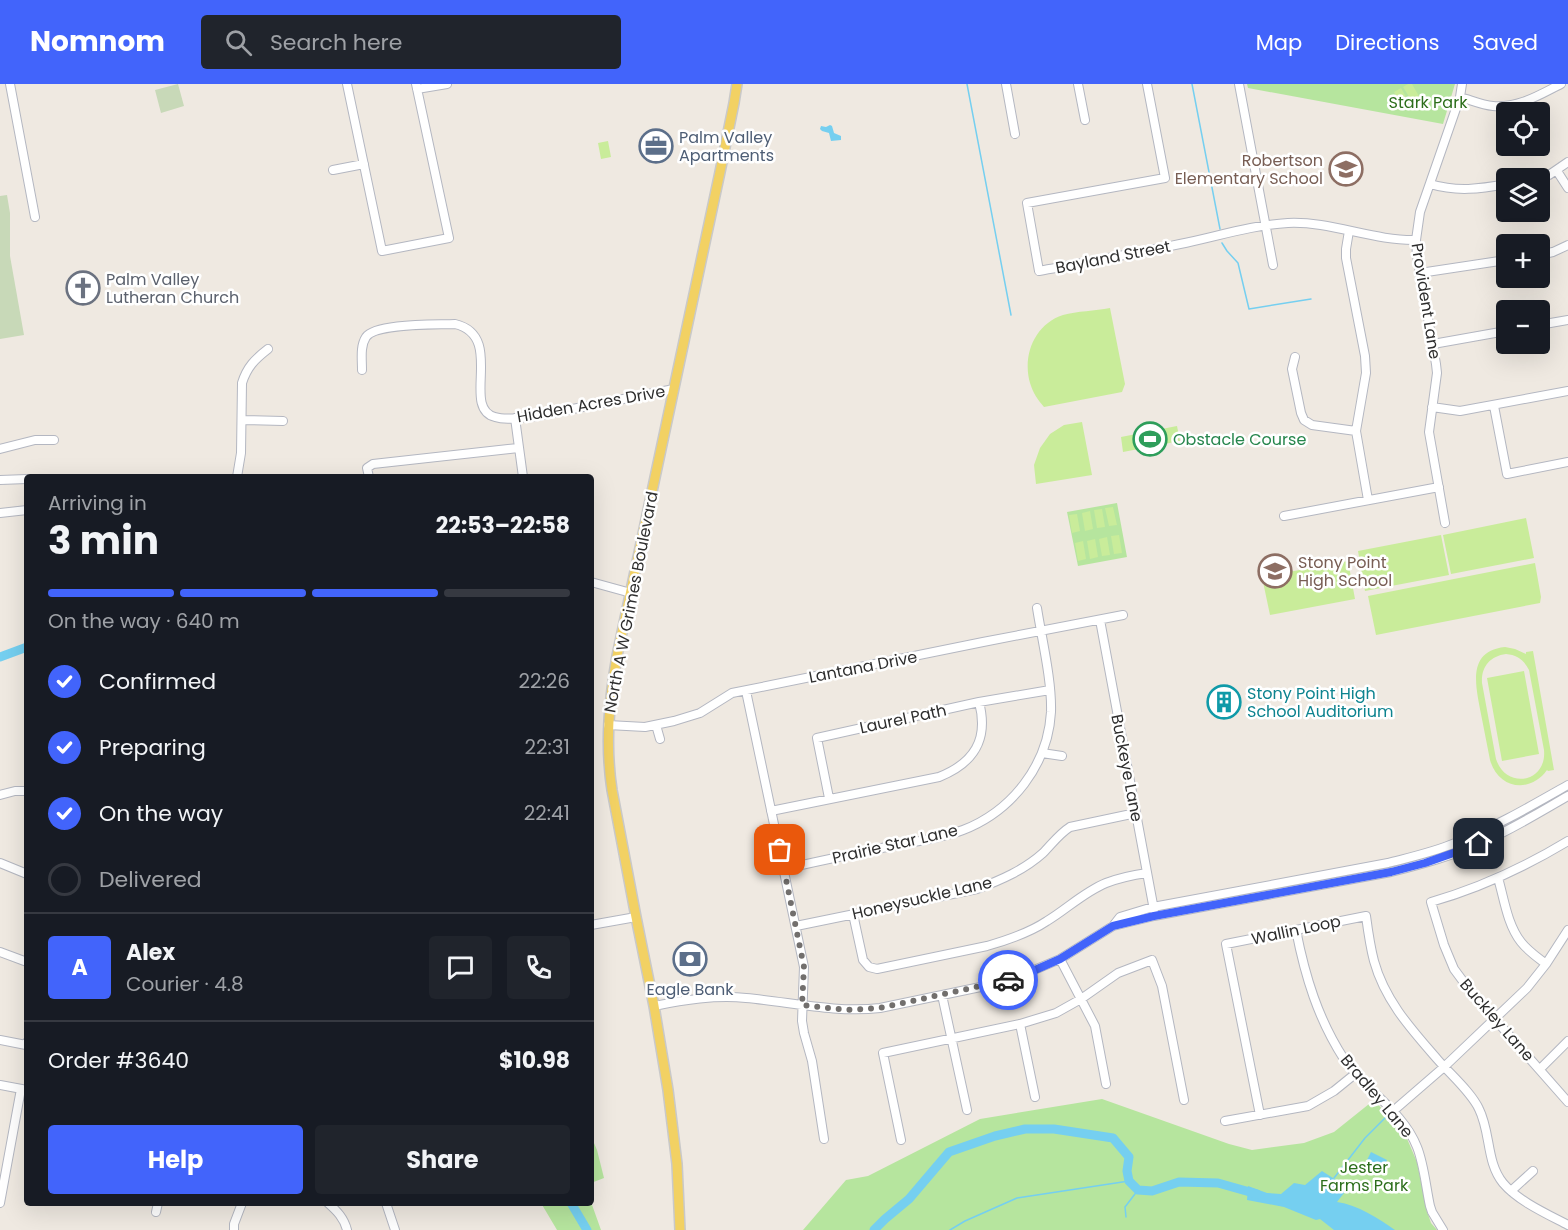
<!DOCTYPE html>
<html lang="en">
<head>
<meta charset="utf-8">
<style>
	body { margin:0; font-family:Poppins,sans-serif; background:#20242c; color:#f1f3f6; height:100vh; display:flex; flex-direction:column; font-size:22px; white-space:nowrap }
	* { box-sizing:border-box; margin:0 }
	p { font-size:20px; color:#9ea1a6 }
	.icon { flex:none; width:33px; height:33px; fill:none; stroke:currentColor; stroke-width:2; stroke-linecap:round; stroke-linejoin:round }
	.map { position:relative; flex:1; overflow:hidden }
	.sheet { position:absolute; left:24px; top:390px; width:570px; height:732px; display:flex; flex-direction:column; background:#171b24; border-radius:6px; box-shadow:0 6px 24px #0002 }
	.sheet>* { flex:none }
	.tools { position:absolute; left:1496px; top:18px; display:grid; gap:12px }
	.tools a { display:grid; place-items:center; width:54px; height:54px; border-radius:6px; background:#171b24; box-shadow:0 6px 24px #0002; font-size:30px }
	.pin { position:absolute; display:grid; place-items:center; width:51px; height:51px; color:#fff; margin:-26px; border-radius:12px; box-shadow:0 3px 9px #0006 }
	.courier { position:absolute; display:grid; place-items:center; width:60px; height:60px; margin:-30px; border:4px solid #4264fb; border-radius:50%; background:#fff; color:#222; box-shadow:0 2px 8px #0007 }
	.overview em { font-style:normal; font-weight:700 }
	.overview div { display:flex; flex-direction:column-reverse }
	.overview { display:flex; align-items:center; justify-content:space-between; height:102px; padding:0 24px }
	h1 { font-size:39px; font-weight:700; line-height:45px }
	.bar { display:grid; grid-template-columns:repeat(4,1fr); gap:9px 6px; align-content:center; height:72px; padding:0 24px }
	.bar i { height:8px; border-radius:4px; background:#363941 }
	.bar .active { background:#4264fb }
	.bar p { grid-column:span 4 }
	.line { display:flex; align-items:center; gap:15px; padding:0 24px; border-top:2px solid #363941 }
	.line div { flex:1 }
	.round { display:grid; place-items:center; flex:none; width:63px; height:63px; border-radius:6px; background:#20242c }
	ol { padding:0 24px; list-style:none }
	li { display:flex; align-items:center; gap:18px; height:66px }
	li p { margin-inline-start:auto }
	li .icon { padding:6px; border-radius:50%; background:#4264fb; color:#fff; stroke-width:4 }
	li:last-child { color:#9ea1a6 }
	li i { width:33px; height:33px; border:3px solid #363941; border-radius:50% }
	.cta { display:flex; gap:12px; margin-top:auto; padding:12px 24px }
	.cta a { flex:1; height:69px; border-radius:6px; background:#4264fb; color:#fff; font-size:24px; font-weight:700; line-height:69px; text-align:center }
	.cta a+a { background:#20242c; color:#f1f3f6 }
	header { display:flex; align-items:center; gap:36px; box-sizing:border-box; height:84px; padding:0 30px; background:#4264fb; color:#fff }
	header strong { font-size:28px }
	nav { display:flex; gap:33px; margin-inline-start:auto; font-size:21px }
	.search { width:420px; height:54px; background:#20242c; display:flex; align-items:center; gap:15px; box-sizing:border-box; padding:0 21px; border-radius:6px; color:#9ea1a6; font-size:22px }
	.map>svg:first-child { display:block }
	.green { fill:#b6e59e }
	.cemetery { fill:#c8d9b8 }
	.pitch { fill:#c9ec9a; fill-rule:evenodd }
	.water { fill:#75cff0 }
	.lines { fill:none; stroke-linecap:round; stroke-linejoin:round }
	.stream { stroke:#75cff0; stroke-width:1.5 }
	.river { stroke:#75cff0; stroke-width:9 }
	.minor-casing { stroke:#b4b7c1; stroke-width:10 }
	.major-casing { stroke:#c9c9c9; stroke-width:12 }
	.minor { stroke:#fff; stroke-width:8 }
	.major { stroke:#f2d163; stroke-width:9 }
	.done { stroke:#726f6d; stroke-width:6; stroke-dasharray:0 10.8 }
	.route { stroke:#4264fb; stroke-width:8 }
	.labels { text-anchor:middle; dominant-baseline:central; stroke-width:5; stroke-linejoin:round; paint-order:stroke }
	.park-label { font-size:16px; fill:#2c6e1b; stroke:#fff }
	.service-label { font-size:16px; fill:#4e5e75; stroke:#fff; text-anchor:start }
	.education-label { font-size:16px; fill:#785e54; stroke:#fff; text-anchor:end }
	.street-label { font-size:16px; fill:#2e2e2e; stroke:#fff }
	.worship-label { font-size:16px; fill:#5b616d; stroke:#fff; text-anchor:start }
	.leisure-label { font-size:16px; fill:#27864d; stroke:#fff; text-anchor:start }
	.culture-label { font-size:16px; fill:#0d838f; stroke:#fff; text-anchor:start }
</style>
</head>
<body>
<header>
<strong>Nomnom</strong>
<div class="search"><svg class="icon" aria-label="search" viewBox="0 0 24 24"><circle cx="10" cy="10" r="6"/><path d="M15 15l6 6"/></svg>Search here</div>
<nav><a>Map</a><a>Directions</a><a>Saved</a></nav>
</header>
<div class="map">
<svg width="1568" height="1146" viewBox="0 0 1568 1146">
	<rect width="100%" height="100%" fill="#efe9e1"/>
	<path class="green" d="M1247,0H1455L1443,40L1248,4Z
		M1117,419L1127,473L1078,482L1067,428Z
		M1102,1015L1229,1060L1252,1066L1304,1059L1334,1048L1374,1016L1405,1050L1417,1078L1427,1127L1431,1139L1437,1146H803L846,1096L868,1092L980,1035Z
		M591,1052L597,1066L604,1094L591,1099Z
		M591,1118L601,1146H557L541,1119Z"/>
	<path class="cemetery" d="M178,0L184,22L161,29L155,6Z
		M7,111L10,129V172L24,251L0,255V112Z"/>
	<path class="pitch" d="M1408,0H1412L1420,14L1413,19L1403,3Z
		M1401,4L1410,20L1402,24L1394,8Z
		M608,57L611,73L601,75L598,59Z
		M1110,224L1125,300L1122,308L1044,323C1038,316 1033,309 1030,299C1022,271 1035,240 1063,231C1077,227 1095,227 1110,224Z
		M1082,338L1092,391L1036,400L1034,381L1040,364L1050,350L1064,341Z
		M1177,342L1180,357L1123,368L1121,353Z
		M1113,423L1117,441L1109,442L1105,424Z
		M1102,425L1105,443L1097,444L1094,426Z
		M1090,427L1093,445L1085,447L1082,429Z
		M1077,430L1080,447L1072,449L1069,431Z
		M1526,434L1534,474L1451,490L1443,451Z
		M1119,451L1122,469L1114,470L1111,452Z
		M1441,451L1449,491L1365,507L1358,467Z
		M1107,453L1110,471L1102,472L1099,455Z
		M1095,455L1098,473L1090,475L1087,457Z
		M1083,457L1086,475L1078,477L1075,459Z
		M1348,477L1355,515L1270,531L1262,493Z
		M1535,479L1541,513L1540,519L1376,551L1368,512Z
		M1505,563L1515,565L1526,570V568L1533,567L1554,686L1548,687L1547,686C1530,710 1498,705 1490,676C1487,661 1484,645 1481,630C1476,603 1466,567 1505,563ZM1506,570C1517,571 1524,576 1529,586L1544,666C1547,699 1506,706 1496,675L1482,599C1481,583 1490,572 1506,570Z
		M1524,587L1539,670L1502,677L1487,594Z"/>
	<path class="water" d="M830,41L832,42L834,49L841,52V56L831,57L829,49L822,47L820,45L821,42L826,43Z
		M1371,1068L1387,1076L1381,1089L1376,1087L1378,1083L1366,1078Z
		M1322,1087L1347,1103L1344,1109L1337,1118C1358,1121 1378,1134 1395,1146H1334L1320,1135L1316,1136L1284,1123L1247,1116L1248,1102L1267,1109L1281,1110L1294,1099L1305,1101Z"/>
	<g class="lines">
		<path class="stream" d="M967,0L1011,231
			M1192,0L1220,145
			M1222,159L1227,167L1238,179L1249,225L1311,215
			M1334,1094L1365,1054L1386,1033
			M1126,1133L1125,1123L1138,1106
			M950,1146L965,1137L1017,1114L1129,1097"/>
		<path class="river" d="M0,573L27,563
			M571,1119L587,1146
			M874,1146L885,1135L909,1115L949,1068L995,1052L1025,1045H1054L1113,1054L1129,1073L1127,1087L1129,1097L1138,1106L1152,1107L1179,1098L1218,1099L1257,1110"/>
		<g class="minor-casing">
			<path id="minor" d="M10,0L35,133
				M347,0L382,167L449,154L416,0
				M1006,0L1015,50
				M1078,0L1085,36
				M1147,0L1165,94L1027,119L1039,187C1086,178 1133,170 1180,160C1215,153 1252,141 1288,139C1331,137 1373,157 1416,156
				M1239,0L1273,181
				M417,5L447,0
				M1460,13C1471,16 1482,21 1493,22C1519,24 1539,11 1561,0
				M333,86L364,80
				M1557,87L1568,104
				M1536,94L1549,91L1568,78
				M1430,100C1457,108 1480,105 1506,100
				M1349,147L1346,165V174L1365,272L1366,289L1356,347L1368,416
				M1539,171L1553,168L1568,161
				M1420,189L1506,176
				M1539,241L1568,236
				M1433,260L1506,247
				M1295,273L1292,285L1301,329L1304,336L1312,341L1356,347
				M362,286C362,275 360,262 366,253C376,239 436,241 455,240C506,252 460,324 495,333C507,337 524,333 537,332L674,305
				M1494,322L1507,390L1568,378
				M1432,323L1460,327L1568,307
				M515,334L523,393
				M242,336L283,337
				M0,365L35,356H54
				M237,393L241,369L242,299C247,283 255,275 268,265
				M369,393L367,384L373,380L518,364
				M0,396L27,395
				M0,429L27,426
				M1284,432L1439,403
				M1445,439L1429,348L1437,289L1436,280L1417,172L1416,156L1420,128L1460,13L1462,0
				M591,498L631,509
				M1100,536L1154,826
				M746,607L804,883L802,937L804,949L812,977L824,1055
				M608,641L645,643L674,637L700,629L732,609L983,558L1123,531
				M656,641L660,655
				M1042,669L1062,672
				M0,711L15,707H27
				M829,714L817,654L979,618L1050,606
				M771,727L939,693C974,679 989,656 979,618
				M1568,757C1525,783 1480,804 1431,818L1444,861L1454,885L1471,908L1568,1018
				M0,779L27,790
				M784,785C818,777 853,770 887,763C912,758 939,755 963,746C1012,727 1048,681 1051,628C1052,597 1042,556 1037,524
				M1498,794C1504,814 1507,840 1521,858C1528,867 1537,873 1546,880
				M853,830L863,876L869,883L877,885L987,862C1008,856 1029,849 1047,837C1067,825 1084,808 1106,799C1119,794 1133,791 1147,789
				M591,841L636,833
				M796,842L977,805C1001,796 1024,786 1043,769C1052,760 1059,750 1070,743L1136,729
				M1113,842L1120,833L1153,823L1388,779C1411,773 1434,768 1455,759C1495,743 1531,722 1568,701
				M1296,846C1305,892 1318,935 1344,975C1365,1006 1403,1027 1417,1063C1424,1080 1426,1104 1430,1122L1432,1128L1443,1146
				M0,868L27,878
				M1060,875L1095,942L1106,1000
				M942,911L967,1026
				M654,922C684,916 715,911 746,914C791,918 835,929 880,924L990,901L1013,895L1060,875L1113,842L1154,832L1391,788C1422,780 1452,772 1481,759C1511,746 1540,728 1568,712
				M1020,940L1035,1013
				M0,956L26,961L27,958
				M1540,985L1568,957
				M0,1001L27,1006
				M1392,1028L1444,983L1527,904L1546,880L1568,846
				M1260,1031L1226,860L1366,832C1368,847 1370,862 1374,877C1385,917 1412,946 1438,976C1451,991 1471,1008 1479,1025C1491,1049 1486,1078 1503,1099C1518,1117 1547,1130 1568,1141
				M1225,1037L1308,1022L1334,1007L1355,990
				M901,1056L883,969L1020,940L1056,929L1081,915L1118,889L1152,876L1162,902L1184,1016
				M1511,1107L1533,1087
				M0,1119L21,1005
				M328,1119C337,1127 344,1134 347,1146
				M386,1119L395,1146
				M156,1128L158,1119
				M234,1146V1140L242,1119"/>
		</g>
		<g class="major-casing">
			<path id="major" d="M680,1146L677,1080L668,1006L654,922L636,833L612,706C605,660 609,618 617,572L720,88L734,19L737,0"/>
		</g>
		<use href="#minor" class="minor"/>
		<use href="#major" class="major"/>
	</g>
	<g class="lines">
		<path class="done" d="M780,766L804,883L802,921L847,926L880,924L1008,896"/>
		<path class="route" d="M1008,896L1035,886L1060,875L1113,842L1154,832L1391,788L1425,779L1479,760"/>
	</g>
	<defs>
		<g id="office-ring" transform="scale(1.725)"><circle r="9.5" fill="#fff" stroke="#5c6f8a" stroke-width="1.5"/><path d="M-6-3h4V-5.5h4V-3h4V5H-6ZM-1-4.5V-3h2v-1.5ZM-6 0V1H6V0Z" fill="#5c6f8a"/></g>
		<g id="school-ring" transform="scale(1.725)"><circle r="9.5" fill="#fff" stroke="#8d6e63" stroke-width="1.5"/><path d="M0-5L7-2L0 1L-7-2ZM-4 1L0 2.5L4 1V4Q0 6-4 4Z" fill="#8d6e63"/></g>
		<g id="church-ring" transform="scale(1.725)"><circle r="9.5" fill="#fff" stroke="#6b7280" stroke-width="1.5"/><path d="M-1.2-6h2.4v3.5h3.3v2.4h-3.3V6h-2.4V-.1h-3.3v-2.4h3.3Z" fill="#6b7280"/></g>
		<g id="stadium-ring" transform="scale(1.725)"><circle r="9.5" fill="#fff" stroke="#2e9e5b" stroke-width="1.5"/><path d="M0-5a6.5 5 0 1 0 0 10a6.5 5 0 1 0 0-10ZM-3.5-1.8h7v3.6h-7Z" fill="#2e9e5b"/></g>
		<g id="building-ring" transform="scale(1.725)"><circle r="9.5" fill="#fff" stroke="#0f9aa8" stroke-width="1.5"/><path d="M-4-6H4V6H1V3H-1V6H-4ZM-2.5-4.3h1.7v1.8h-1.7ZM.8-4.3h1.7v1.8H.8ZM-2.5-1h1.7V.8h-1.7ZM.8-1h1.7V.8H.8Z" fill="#0f9aa8"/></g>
		<g id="bank-ring" transform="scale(1.725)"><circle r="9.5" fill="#fff" stroke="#5c6f8a" stroke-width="1.5"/><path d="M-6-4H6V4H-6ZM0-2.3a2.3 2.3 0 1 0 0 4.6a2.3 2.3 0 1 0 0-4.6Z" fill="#5c6f8a"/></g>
	</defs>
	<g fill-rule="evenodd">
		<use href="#office-ring" x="656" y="62"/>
		<use href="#school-ring" x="1346" y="85"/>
		<use href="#church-ring" x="83" y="204"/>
		<use href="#stadium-ring" x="1150" y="355"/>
		<use href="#school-ring" x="1275" y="487"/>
		<use href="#building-ring" x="1224" y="618"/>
		<use href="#bank-ring" x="690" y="875"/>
	</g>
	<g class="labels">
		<g class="park-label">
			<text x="1428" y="18">Stark Park</text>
			<text x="1364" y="1083">Jester<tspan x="1364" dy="18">Farms Park</tspan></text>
		</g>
		<g class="service-label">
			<text x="679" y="53">Palm Valley<tspan x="679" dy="18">Apartments</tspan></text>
			<text x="690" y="905" text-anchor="middle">Eagle Bank</text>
		</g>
		<g class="education-label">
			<text x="1323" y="76">Robertson<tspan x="1323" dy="18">Elementary School</tspan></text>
			<text x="1298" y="478" text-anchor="start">Stony Point<tspan x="1298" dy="18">High School</tspan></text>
		</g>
		<g class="street-label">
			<text transform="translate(1113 173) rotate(-11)">Bayland Street</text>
			<text transform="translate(1426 217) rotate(81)">Provident Lane</text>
			<text transform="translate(591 320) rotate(-10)">Hidden Acres Drive</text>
			<text transform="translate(631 518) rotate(-79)">North A W Grimes Boulevard</text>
			<text transform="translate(863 583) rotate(-11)">Lantana Drive</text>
			<text transform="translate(903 635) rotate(-12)">Laurel Path</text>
			<text transform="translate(1127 684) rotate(79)">Buckeye Lane</text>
			<text transform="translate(895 760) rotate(-13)">Prairie Star Lane</text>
			<text transform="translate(922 814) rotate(-13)">Honeysuckle Lane</text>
			<text transform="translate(1296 846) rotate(-12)">Wallin Loop</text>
			<text transform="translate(1497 936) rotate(49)">Buckley Lane</text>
			<text transform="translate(1377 1012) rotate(50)">Bradley Lane</text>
		</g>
		<g class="worship-label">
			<text x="106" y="195">Palm Valley<tspan x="106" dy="18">Lutheran Church</tspan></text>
		</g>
		<g class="leisure-label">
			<text x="1173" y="355">Obstacle Course</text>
		</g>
		<g class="culture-label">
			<text x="1247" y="609">Stony Point High<tspan x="1247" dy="18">School Auditorium</tspan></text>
		</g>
	</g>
</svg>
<div class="tools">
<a><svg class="icon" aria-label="locate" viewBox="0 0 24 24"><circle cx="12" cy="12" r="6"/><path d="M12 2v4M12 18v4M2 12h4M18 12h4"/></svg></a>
<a><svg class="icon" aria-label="layers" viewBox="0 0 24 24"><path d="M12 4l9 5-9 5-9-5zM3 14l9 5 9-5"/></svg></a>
<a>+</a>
<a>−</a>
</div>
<div class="pin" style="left:780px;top:766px;background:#ea580c"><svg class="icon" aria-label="bag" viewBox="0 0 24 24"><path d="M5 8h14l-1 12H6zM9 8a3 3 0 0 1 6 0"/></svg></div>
<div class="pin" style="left:1479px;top:760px;background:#1f2937"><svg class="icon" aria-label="home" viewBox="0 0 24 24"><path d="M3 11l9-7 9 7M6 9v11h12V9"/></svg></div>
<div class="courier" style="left:1008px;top:896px"><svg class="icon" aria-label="car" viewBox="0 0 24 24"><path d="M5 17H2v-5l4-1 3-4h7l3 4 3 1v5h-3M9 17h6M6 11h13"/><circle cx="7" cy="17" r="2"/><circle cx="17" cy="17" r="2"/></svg></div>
<section class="sheet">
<div class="overview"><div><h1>3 min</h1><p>Arriving in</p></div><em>22:53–22:58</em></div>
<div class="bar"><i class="active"></i><i class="active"></i><i class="active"></i><i></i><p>On the way · 640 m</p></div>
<ol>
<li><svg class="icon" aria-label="check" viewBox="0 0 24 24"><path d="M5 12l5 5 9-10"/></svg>Confirmed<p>22:26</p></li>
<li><svg class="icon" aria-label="check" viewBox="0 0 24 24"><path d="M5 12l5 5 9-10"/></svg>Preparing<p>22:31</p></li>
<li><svg class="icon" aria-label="check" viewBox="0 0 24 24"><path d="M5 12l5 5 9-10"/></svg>On the way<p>22:41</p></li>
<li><i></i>Delivered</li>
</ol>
<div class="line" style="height:108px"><b class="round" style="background:#4264fb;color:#fff">A</b><div><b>Alex</b><p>Courier · 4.8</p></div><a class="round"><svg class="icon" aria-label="chat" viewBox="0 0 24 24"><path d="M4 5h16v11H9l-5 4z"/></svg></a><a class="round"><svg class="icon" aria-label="phone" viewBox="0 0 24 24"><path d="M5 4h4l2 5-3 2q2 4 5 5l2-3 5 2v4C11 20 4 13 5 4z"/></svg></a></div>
<div class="line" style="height:78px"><div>Order #3640</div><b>$10.98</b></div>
<div class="cta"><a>Help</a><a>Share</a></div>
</section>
</div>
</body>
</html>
